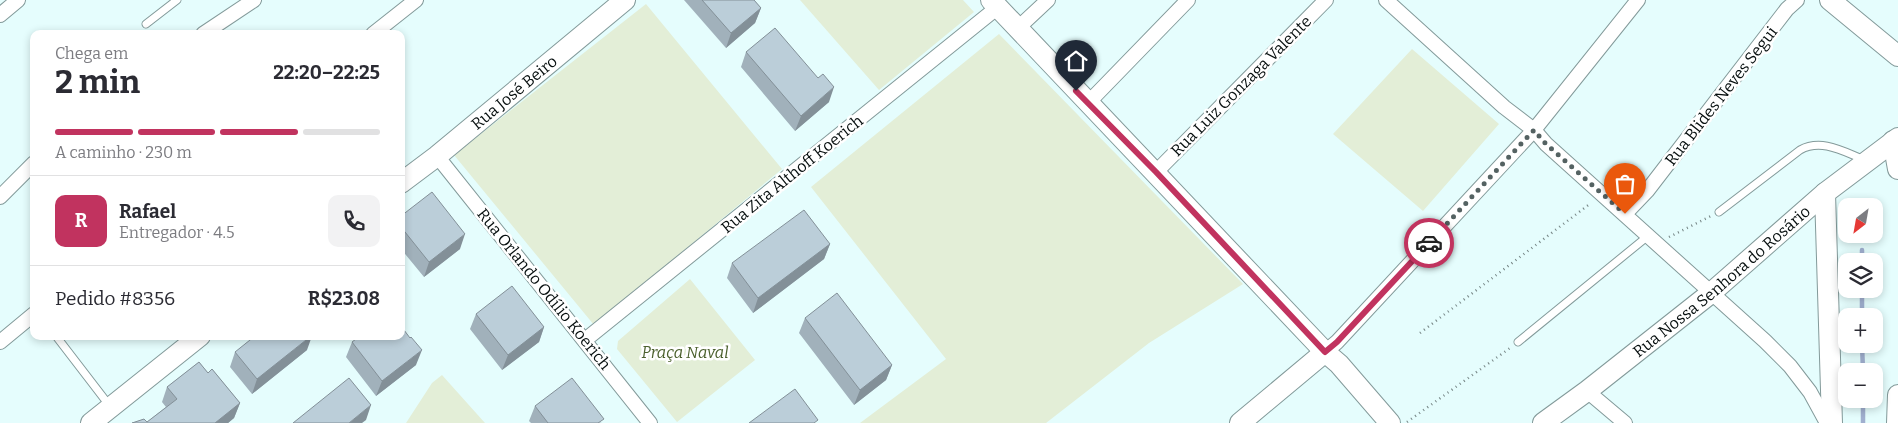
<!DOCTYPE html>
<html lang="pt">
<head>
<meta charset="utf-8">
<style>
	body { margin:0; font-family:Bitter,serif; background:#f2f2f3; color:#2b2b33; height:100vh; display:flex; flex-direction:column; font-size:19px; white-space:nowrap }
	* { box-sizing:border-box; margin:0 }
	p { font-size:16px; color:#7c7c81 }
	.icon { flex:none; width:28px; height:28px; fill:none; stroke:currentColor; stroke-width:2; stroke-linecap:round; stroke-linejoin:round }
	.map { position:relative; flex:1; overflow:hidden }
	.details { position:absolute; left:30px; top:30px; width:375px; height:310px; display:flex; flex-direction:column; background:#fff; border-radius:10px; box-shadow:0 2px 8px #0003 }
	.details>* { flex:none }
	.needle { width:32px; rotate:211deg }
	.fabs { position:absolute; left:1838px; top:198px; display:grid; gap:10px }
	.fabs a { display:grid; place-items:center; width:45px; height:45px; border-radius:10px; background:#fff; box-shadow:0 2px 8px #0003; font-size:25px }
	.pin { position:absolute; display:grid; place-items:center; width:42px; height:42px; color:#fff; margin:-51px -21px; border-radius:50% 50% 50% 0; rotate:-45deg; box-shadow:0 0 5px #0007 }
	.pin .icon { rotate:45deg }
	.courier { position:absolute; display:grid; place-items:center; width:50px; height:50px; margin:-25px; border:4px solid #c1335f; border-radius:50%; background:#fff; color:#222; box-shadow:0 1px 6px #0007 }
	.headline em { font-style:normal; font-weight:700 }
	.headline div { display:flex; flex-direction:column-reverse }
	.headline { display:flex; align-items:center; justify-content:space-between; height:85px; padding:0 25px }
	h1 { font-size:32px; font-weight:700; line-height:38px }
	.bar { display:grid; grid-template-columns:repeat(4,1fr); gap:8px 5px; align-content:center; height:60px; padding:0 25px }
	.bar i { height:6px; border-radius:4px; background:#e1e1e2 }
	.bar .selected { background:#c1335f }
	.bar p { grid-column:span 4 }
	.line { display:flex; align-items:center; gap:12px; padding:0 25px; border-top:1px solid #e1e1e2 }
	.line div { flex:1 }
	.round { display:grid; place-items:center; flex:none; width:52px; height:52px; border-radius:10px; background:#f2f2f3 }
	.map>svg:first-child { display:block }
	.green { fill:#e3eed7 }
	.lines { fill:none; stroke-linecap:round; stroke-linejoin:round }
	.stream { stroke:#a0afcf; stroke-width:4.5 }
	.lane-casing { stroke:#839a9a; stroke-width:9 }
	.street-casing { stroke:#839a9a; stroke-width:16 }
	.secondary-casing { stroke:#839a9a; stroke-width:22 }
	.path { stroke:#768686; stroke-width:2.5; stroke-dasharray:1 4; stroke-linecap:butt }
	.lane { stroke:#fff; stroke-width:7 }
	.street { stroke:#fff; stroke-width:14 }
	.secondary { stroke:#fff; stroke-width:20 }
	.wall { fill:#a1b1bb }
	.shaded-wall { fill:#839098 }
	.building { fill:#bbced9; stroke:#839098 }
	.done { stroke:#546262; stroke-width:5; stroke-dasharray:0 9 }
	.route { stroke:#c1335f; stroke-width:6 }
	.labels { text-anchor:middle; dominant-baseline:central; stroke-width:5; stroke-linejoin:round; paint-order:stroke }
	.street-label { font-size:16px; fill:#060e0e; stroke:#fff }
	.park-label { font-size:16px; font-style:italic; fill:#4b602d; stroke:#fff }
</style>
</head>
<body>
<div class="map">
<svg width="1898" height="423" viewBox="0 0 1898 423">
	<rect width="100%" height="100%" fill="#e5fdfd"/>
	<path class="green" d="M800,0H963L974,12L879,90Z
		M646,4L782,169L594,325L454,155Z
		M999,34L1243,284L1149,343L1046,423H860L946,359L811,187Z
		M1412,49L1499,124L1423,211L1333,134Z
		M690,279L755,360L677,422L617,349L618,341Z
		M442,375L485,423H406L432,383Z"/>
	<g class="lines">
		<path class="stream" d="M1862,250V261
			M1862,289V316
			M1862,344L1863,371
			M1863,399V423"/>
		<g class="lane-casing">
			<path id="lane" d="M146,24L177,0
				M1719,212L1800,150C1822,138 1844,152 1865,160
				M56,336L109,405
				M1518,342L1648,236"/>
		</g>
		<g class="street-casing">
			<path id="street" d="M1386,0L1504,107L1534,130L1546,144L1765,341L1790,366L1810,392L1827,423
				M0,15L18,0
				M1017,29L1048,0
				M203,34L254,0
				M373,34L416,0
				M1088,103L1188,0
				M437,156L650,423
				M1156,172L1326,0
				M0,197L34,163
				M1625,214L1647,191L1787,9L1797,0
				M585,340L998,7
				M0,342L34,314
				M1325,352L1337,342L1534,130L1638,0
				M1587,391L1625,423"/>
		</g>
		<g class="secondary-casing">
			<g id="secondary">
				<path d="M991,0L1325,352L1339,364L1390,423"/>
				<path d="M1830,0L1898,56"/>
				<path d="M1893,141L1898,169"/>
				<path id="s1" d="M401,183L437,156L625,0"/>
				<path d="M1825,193L1832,423"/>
				<path d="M91,423L200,336"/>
				<path d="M1240,423L1325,352"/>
				<path id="s2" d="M1543,423L1587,391L1711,293L1825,193L1898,138"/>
				<path d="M1897,423L1898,395"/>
			</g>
		</g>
		<path class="path" d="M1669,237L1711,216
			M1420,333L1591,203
			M1407,422L1510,348"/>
		<use href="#lane" class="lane"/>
		<use href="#street" class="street"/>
		<use href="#secondary" class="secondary"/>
	</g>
	<path class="wall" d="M684,0H754L761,8L755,23L726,48Z
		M746,52L829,102L795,131L741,67Z
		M401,216L460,249L424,277L401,249Z
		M830,244L824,259L753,313L727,278L732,263Z
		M476,314L544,327L539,342L502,370L470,329Z
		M805,318L892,365L886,380L854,405L799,333Z
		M352,342L416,365L376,396L346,357Z
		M307,350L252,394L230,367L235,352Z
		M199,362L208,373L212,369L240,403L234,418L228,423H132L144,419L147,422L166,407L162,402L167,387Z
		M535,406L602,423H531L529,421Z"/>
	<path class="shaded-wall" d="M761,8L755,23L726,48L731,33Z
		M834,87L829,102L795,131L801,116Z
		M465,234L460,249L424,277L429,262Z
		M830,244L824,259L753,313L758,298Z
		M544,327L539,342L502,370L508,355Z
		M311,336H312L307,350L252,394L257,379Z
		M422,350L416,365L376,396L382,381Z
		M892,365L886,380L854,405L860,390Z
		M240,403L234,418L228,423H215Z
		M371,405L366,420L362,423H349Z"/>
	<path class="building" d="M702,0H754L761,8L731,33Z
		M775,28L818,78L823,74L834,87L801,116L746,52Z
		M432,192L465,234L429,262L401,227V216Z
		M804,210L830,244L758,298L732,263Z
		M512,286L544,327L508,355L476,314Z
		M837,293L892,365L860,390L805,318Z
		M401,326L410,338L411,337L422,350L382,381L352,342L360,336H401Z
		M255,336H311L257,379L235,352Z
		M199,362L208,373L212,369L240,403L215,423H132L144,419L147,422L177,399L167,387Z
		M349,378L371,405L349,423H293Z
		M572,378L604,419L598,423H548L535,406Z
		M795,389L818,420L814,423H749Z"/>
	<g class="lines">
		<path class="done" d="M1429,243L1534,130L1546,144L1625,214"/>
		<path class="route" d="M1076,91L1156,172L1325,352L1337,342L1429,243"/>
	</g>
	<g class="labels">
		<g class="street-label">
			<text transform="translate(1241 86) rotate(-45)">Rua Luiz Gonzaga Valente</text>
			<text stroke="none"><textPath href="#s1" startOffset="145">Rua José Beiro</textPath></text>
			<text transform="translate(1721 96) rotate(-52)">Rua Blides Neves Segui</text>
			<text transform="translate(792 174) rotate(-39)">Rua Zita Althoff Koerich</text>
			<text stroke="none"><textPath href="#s2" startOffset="228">Rua Nossa Senhora do Rosário</textPath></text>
			<text transform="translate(544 289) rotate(51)">Rua Orlando Odílio Koerich</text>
		</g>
		<g class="park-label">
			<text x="685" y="352">Praça Naval</text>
		</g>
	</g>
</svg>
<div class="fabs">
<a><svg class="needle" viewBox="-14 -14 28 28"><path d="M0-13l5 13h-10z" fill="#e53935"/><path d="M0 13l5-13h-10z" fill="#7c7c81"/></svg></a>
<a><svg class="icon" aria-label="layers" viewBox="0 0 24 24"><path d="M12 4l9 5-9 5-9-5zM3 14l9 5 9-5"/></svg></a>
<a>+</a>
<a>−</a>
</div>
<div class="pin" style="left:1625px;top:214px;background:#ea580c"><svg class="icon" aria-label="bag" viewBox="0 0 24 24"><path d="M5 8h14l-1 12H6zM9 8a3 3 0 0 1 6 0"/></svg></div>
<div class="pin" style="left:1076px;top:91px;background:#1f2937"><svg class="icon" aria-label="home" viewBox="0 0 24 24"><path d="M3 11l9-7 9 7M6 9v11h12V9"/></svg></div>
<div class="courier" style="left:1429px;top:243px"><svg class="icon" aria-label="car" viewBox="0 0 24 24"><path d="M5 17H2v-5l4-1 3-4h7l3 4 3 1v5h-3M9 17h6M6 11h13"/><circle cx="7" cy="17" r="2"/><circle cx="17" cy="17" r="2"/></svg></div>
<section class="details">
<div class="headline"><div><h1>2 min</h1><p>Chega em</p></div><em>22:20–22:25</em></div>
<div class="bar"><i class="selected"></i><i class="selected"></i><i class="selected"></i><i></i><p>A caminho · 230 m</p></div>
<div class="line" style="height:90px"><b class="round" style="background:#c1335f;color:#fff">R</b><div><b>Rafael</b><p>Entregador · 4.5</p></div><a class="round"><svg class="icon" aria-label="phone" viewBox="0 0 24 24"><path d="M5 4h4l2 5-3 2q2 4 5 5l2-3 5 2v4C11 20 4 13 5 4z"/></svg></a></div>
<div class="line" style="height:65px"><div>Pedido #8356</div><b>R$23.08</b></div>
</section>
</div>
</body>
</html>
